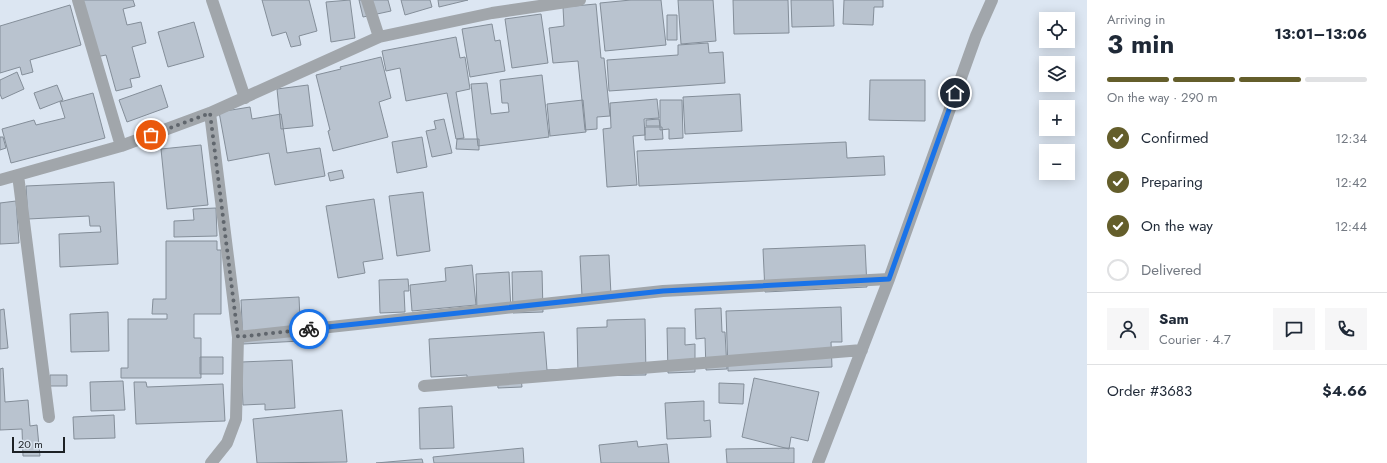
<!DOCTYPE html>
<html lang="en">
<head>
<meta charset="utf-8">
<style>
	body { margin:0; font-family:Jost,sans-serif; background:#f6f6f7; color:#1f2937; height:100vh; display:flex; flex-direction:column; font-size:15px; white-space:nowrap }
	* { box-sizing:border-box; margin:0 }
	p { font-size:13px; color:#747a83 }
	.icon { flex:none; width:22px; height:22px; fill:none; stroke:currentColor; stroke-width:2; stroke-linecap:round; stroke-linejoin:round }
	.map { position:relative; flex:1; overflow:hidden }
	.details { display:flex; flex-direction:column; background:#fff; width:300px }
	.details>* { flex:none }
	.tools { position:absolute; left:1039px; top:12px; display:grid; gap:8px }
	.tools a { display:grid; place-items:center; width:36px; height:36px; border-radius:0px; background:#fff; box-shadow:0 2px 10px #0003; font-size:20px }
	.scale { position:absolute; left:12px; bottom:10px; width:53px; box-sizing:border-box; padding-left:4px; border:2px solid #1d2125; border-top:0; font-size:11px; line-height:14px; white-space:nowrap; color:#1d2125; -webkit-text-stroke:3px #dce6f2; paint-order:stroke }
	.pin { position:absolute; display:grid; place-items:center; width:34px; height:34px; color:#fff; margin:-17px; border:2px solid #fff; border-radius:50%; box-shadow:0 1px 4px #0007 }
	.courier { position:absolute; display:grid; place-items:center; width:40px; height:40px; margin:-20px; border:3px solid #1a73e8; border-radius:50%; background:#fff; color:#222; box-shadow:0 1px 5px #0007 }
	.overview em { font-style:normal; font-weight:700 }
	.overview div { display:flex; flex-direction:column-reverse }
	.overview { display:flex; align-items:center; justify-content:space-between; height:68px; padding:0 20px }
	h1 { font-size:26px; font-weight:700; line-height:30px }
	.bar { display:grid; grid-template-columns:repeat(4,1fr); gap:6px 4px; align-content:center; height:48px; padding:0 20px }
	.bar i { height:5px; border-radius:3px; background:#e0e1e3 }
	.bar .current { background:#645e2b }
	.bar p { grid-column:span 4 }
	.line { display:flex; align-items:center; gap:10px; padding:0 20px; border-top:1px solid #e0e1e3 }
	.line div { flex:1 }
	.round { display:grid; place-items:center; flex:none; width:42px; height:42px; border-radius:0px; background:#f6f6f7 }
	ol { padding:0 20px; list-style:none }
	li { display:flex; align-items:center; gap:12px; height:44px }
	li p { margin-inline-start:auto }
	li .icon { padding:4px; border-radius:50%; background:#645e2b; color:#fff; stroke-width:4 }
	li:last-child { color:#747a83 }
	li i { width:22px; height:22px; border:2px solid #e0e1e3; border-radius:50% }
	main { display:flex; flex:1; min-height:0 }
	.map>svg:first-child { display:block }
	.building { fill:#b9c3cf; stroke:#848e99 }
	.lines { fill:none; stroke-linecap:round; stroke-linejoin:round }
	.minor { stroke:#a1a6ab; stroke-width:12 }
	.done { stroke:#60666d; stroke-width:4; stroke-dasharray:0 7.2 }
	.route { stroke:#1a73e8; stroke-width:5 }
</style>
</head>
<body>
<main>
<div class="map">
<svg width="1087" height="463" viewBox="0 0 1087 463">
	<rect width="100%" height="100%" fill="#dce6f2"/>
	<path class="building" d="M82,0H133L135,6L123,9L127,25L141,22L146,43L132,47L140,77L130,79L132,87L116,91L106,55L96,57Z
		M262,0H309L317,31L299,36L301,45L291,47L286,32L272,36Z
		M350,0L355,38L331,42L326,2Z
		M359,0H388L391,11L363,17Z
		M401,0H430L432,7L405,15Z
		M438,0H468L439,7Z
		M631,0H661L666,45L605,51L600,3Z
		M678,0H713L716,41L681,44Z
		M733,0H788L789,33L734,34Z
		M791,0H833L834,26L792,27Z
		M844,0H883V7H874L873,25L843,24Z
		M596,4L601,58H604L610,116L597,117V129L585,130L578,61L553,63L549,28L564,26L563,7Z
		M70,5L81,45L30,60L33,72L22,75L20,67L0,73V26Z
		M541,14L548,63L512,68L505,19Z
		M667,15H677V40H667Z
		M194,22L204,57L168,67L158,32Z
		M492,24L495,41L500,40L505,71L470,77L462,29Z
		M456,37L460,58L465,57L470,89L456,92L464,138L456,139L447,93L406,101L400,68L386,71L382,51Z
		M708,43L709,53L723,52L725,83L609,91L607,60L678,55V45Z
		M381,57L391,98L379,102L388,137L333,151L328,131L330,130L316,75L341,69L340,67Z
		M17,72L24,89L2,99L0,94V80Z
		M542,75L549,137L478,146L471,84L487,83L491,114L509,112L508,103H502L500,80Z
		M870,80H925V121L869,120Z
		M57,85L63,100L40,109L34,93Z
		M161,85L168,107L127,122L119,100Z
		M308,85L313,126L281,129L277,89Z
		M93,93L105,138L11,163L2,129L34,120L36,125L65,118L60,102Z
		M740,94L742,131L685,134L683,97Z
		M657,99L659,118L644,119L645,135L633,136L637,185L607,187L603,129L611,128L610,103Z
		M583,100L586,132L550,136L547,104Z
		M660,100H682L683,138L669,139V129L660,130Z
		M250,107L252,119L281,114L287,153L320,148L325,176L275,185L269,153L228,161L219,112Z
		M444,119L452,153L432,157L426,131L436,129L434,121Z
		M659,119L660,126H646V120Z
		M645,127H662L663,139L645,140Z
		M0,137H3L6,148L0,150Z
		M422,137L427,167L397,173L392,142Z
		M457,139H479V150L456,149Z
		M846,142L847,158L884,156L885,175L639,186L637,151Z
		M201,145L208,205L167,209L161,149Z
		M342,170L344,178L330,181L328,173Z
		M114,182L118,264L60,267L59,234L101,232L100,226H90L89,216L28,219L26,186Z
		M423,192L430,251L397,256L389,196Z
		M374,199L383,259L363,262L365,273L338,278L326,206Z
		M16,201L19,243L0,244V203Z
		M216,208L217,236L174,237V221L194,220L193,209Z
		M166,241H217V250H221V314H194V338H201V378H121V368H128V319H167V314H152L153,299H166Z
		M865,245L867,287L765,292L763,249Z
		M609,255L611,295L582,296L580,256Z
		M472,265L476,305L412,311L410,285L446,281L445,268Z
		M542,271L543,312L513,313L512,272Z
		M509,272L511,310L477,312L476,274Z
		M408,279L409,291H404L405,312L380,313L379,280Z
		M299,297L301,341L243,344L241,300Z
		M841,307L842,342H831L832,367L728,371L726,311Z
		M721,308L722,332H725L727,369L706,370L705,338L696,339L695,309Z
		M4,309L8,348L0,349V310Z
		M108,312L109,351L71,352L70,314Z
		M645,319L646,375L578,376L577,328L607,327V320Z
		M667,328H685V345L695,344V372L668,373Z
		M544,332L547,370L569,369L521,378L522,387L498,388L497,376L467,378V375L431,377L429,339Z
		M200,357H223V374H200Z
		M292,360L295,408L265,410V404L243,405L241,362Z
		M3,368L5,402L28,400L30,426L37,425L40,456H23L22,429L0,430V369Z
		M50,375H67V386H50Z
		M754,378L819,392L808,441L791,437L789,449L742,437Z
		M123,381L125,410L91,411L90,382Z
		M134,382H146L147,387L223,384L225,421L136,424Z
		M719,383L744,384L743,404L719,403Z
		M704,401V421L710,420L711,437L667,439L665,403Z
		M452,406L454,448L420,449L419,408Z
		M342,410L347,462L257,463L253,419Z
		M114,415L115,438L74,439L73,417Z
		M637,441L638,447L667,444L669,463H601L599,445Z
		M523,448L524,463H434L433,457Z
		M794,448V463H727L726,449Z
		M422,459L423,463H376Z"/>
	<g class="lines">
		<path class="minor" d="M78,0L121,146
			M212,0L245,98
			M367,0L379,37
			M210,113L238,337L236,419L227,443L211,463
			M18,175L49,417
			M0,180L121,146L210,113L379,37L492,13L580,0
			M238,337L663,291L889,279
			M424,386L862,350
			M818,463L889,279L976,36L992,0"/>
	</g>
	<g class="lines">
		<path class="done" d="M151,135L210,113L238,337L309,329"/>
		<path class="route" d="M309,329L663,291L889,279L955,93"/>
	</g>
</svg>
<div class="tools">
<a><svg class="icon" aria-label="locate" viewBox="0 0 24 24"><circle cx="12" cy="12" r="6"/><path d="M12 2v4M12 18v4M2 12h4M18 12h4"/></svg></a>
<a><svg class="icon" aria-label="layers" viewBox="0 0 24 24"><path d="M12 4l9 5-9 5-9-5zM3 14l9 5 9-5"/></svg></a>
<a>+</a>
<a>−</a>
</div>
<div class="scale">20 m</div>
<div class="pin" style="left:151px;top:135px;background:#ea580c"><svg class="icon" aria-label="bag" viewBox="0 0 24 24"><path d="M5 8h14l-1 12H6zM9 8a3 3 0 0 1 6 0"/></svg></div>
<div class="pin" style="left:955px;top:93px;background:#1f2937"><svg class="icon" aria-label="home" viewBox="0 0 24 24"><path d="M3 11l9-7 9 7M6 9v11h12V9"/></svg></div>
<div class="courier" style="left:309px;top:329px"><svg class="icon" aria-label="bike" viewBox="0 0 24 24"><circle cx="6" cy="16" r="4"/><circle cx="18" cy="16" r="4"/><path d="M6 16l4-8h5l3 8M10 8l3 8H6M13 5h3"/></svg></div>
</div>
<section class="details">
<div class="overview"><div><h1>3 min</h1><p>Arriving in</p></div><em>13:01–13:06</em></div>
<div class="bar"><i class="current"></i><i class="current"></i><i class="current"></i><i></i><p>On the way · 290 m</p></div>
<ol>
<li><svg class="icon" aria-label="check" viewBox="0 0 24 24"><path d="M5 12l5 5 9-10"/></svg>Confirmed<p>12:34</p></li>
<li><svg class="icon" aria-label="check" viewBox="0 0 24 24"><path d="M5 12l5 5 9-10"/></svg>Preparing<p>12:42</p></li>
<li><svg class="icon" aria-label="check" viewBox="0 0 24 24"><path d="M5 12l5 5 9-10"/></svg>On the way<p>12:44</p></li>
<li><i></i>Delivered</li>
</ol>
<div class="line" style="height:72px"><a class="round"><svg class="icon" aria-label="person" viewBox="0 0 24 24"><circle cx="12" cy="8" r="4"/><path d="M4 21q1-7 8-7t8 7"/></svg></a><div><b>Sam</b><p>Courier · 4.7</p></div><a class="round"><svg class="icon" aria-label="chat" viewBox="0 0 24 24"><path d="M4 5h16v11H9l-5 4z"/></svg></a><a class="round"><svg class="icon" aria-label="phone" viewBox="0 0 24 24"><path d="M5 4h4l2 5-3 2q2 4 5 5l2-3 5 2v4C11 20 4 13 5 4z"/></svg></a></div>
<div class="line" style="height:52px"><div>Order #3683</div><b>$4.66</b></div>
</section>
</main>
</body>
</html>
